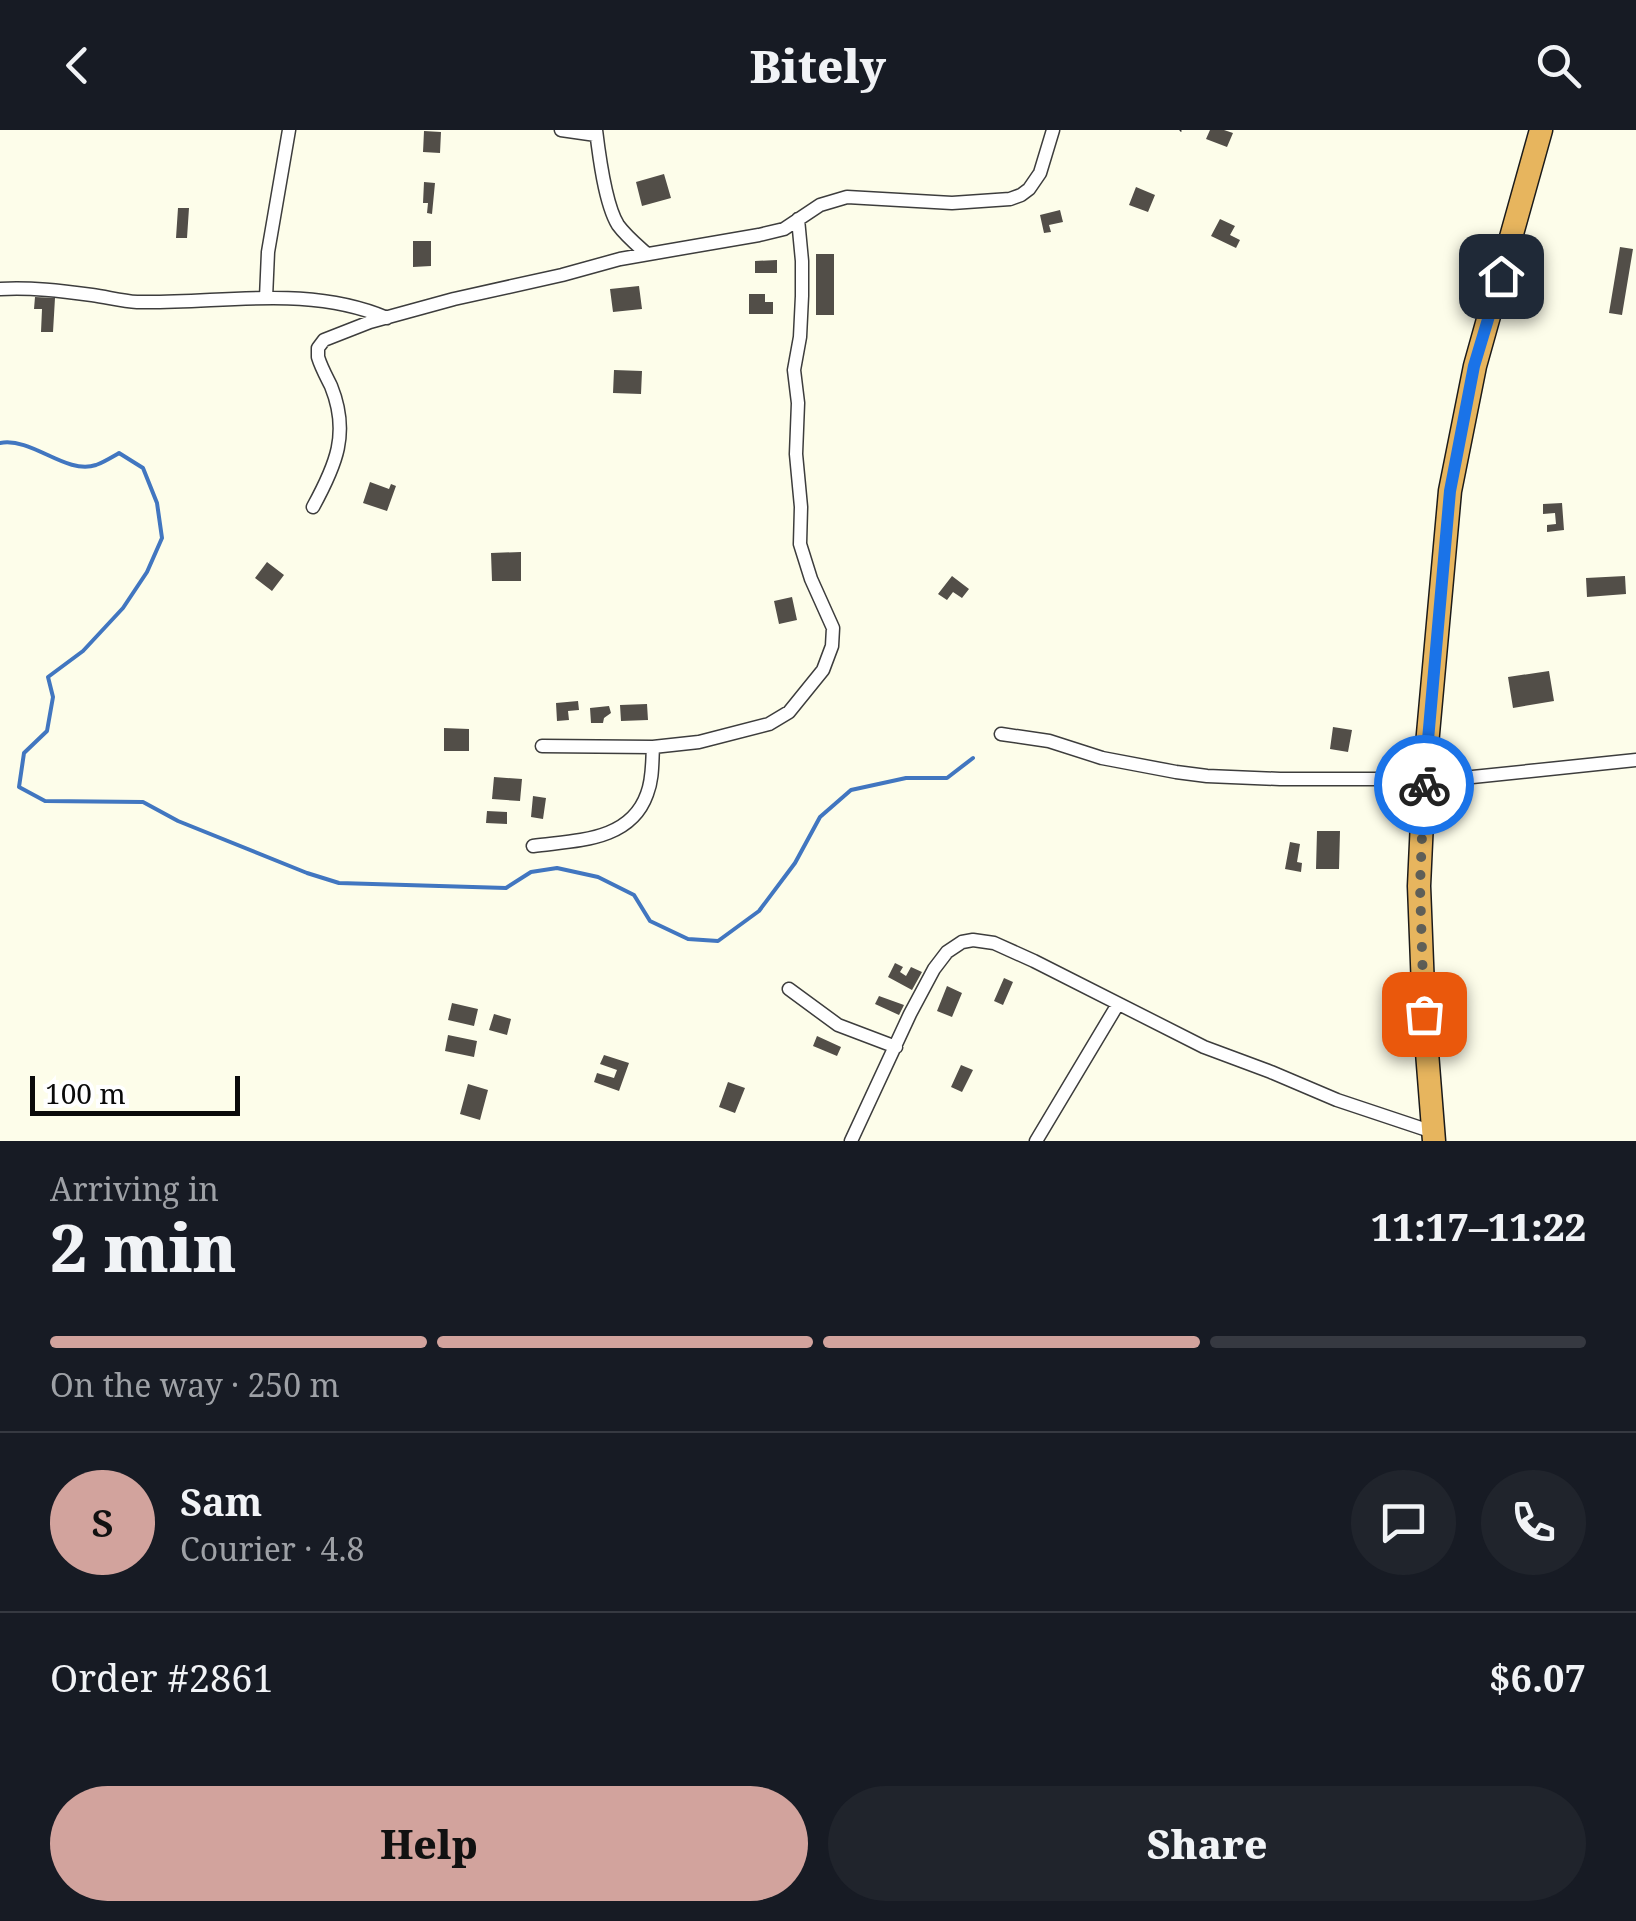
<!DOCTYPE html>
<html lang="en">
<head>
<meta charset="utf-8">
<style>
	body { margin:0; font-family:"Noto Serif",serif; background:#20242c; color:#f1f3f6; height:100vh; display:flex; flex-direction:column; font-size:38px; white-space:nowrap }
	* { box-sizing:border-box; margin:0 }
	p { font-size:32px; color:#9ea1a6 }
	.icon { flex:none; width:55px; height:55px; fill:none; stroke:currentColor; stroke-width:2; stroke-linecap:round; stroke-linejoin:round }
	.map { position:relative; height:1011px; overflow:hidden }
	.details { display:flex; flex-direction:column; background:#171b24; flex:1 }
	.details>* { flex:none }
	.scale { position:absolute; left:30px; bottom:25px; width:210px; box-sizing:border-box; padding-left:10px; border:5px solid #0a0a0a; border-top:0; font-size:28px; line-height:35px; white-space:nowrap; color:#0a0a0a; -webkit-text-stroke:8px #fff; paint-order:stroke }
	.pin { position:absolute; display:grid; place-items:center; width:85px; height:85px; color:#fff; margin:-42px; border-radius:20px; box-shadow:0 5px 15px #0006 }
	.courier { position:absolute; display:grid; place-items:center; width:100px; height:100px; margin:-50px; border:8px solid #1a73e8; border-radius:50%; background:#fff; color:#222; box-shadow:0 2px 12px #0007 }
	.head em { font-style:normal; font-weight:800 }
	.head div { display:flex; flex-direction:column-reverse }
	.head { display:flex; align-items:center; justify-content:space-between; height:170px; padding:0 50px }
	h1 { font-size:65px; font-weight:800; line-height:75px }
	.bar { display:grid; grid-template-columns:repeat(4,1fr); gap:15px 10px; align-content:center; height:120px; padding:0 50px }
	.bar i { height:12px; border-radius:8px; background:#363941 }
	.bar .on { background:#d2a39d }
	.bar p { grid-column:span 4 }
	.line { display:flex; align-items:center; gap:25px; padding:0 50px; border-top:2px solid #363941 }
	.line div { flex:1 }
	.round { display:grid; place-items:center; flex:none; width:105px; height:105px; border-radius:52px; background:#20242c }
	.cta { display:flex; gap:20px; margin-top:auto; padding:20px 50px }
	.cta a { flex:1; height:115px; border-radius:60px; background:#d2a39d; color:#111; font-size:40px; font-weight:800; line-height:115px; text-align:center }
	.cta a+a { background:#20242c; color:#f1f3f6 }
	header { display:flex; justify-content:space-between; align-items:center; height:130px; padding:0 50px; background:#171b24; font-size:45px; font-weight:800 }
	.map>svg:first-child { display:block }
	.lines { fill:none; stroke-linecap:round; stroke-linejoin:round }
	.stream { stroke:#4176c0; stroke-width:4 }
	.building { fill:#524e48 }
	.street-casing { stroke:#3d3d3d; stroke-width:15 }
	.highway-casing { stroke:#1b1b1b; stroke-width:25 }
	.path { stroke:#2c2c2c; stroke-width:2.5; stroke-dasharray:10 5; stroke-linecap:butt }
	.street { stroke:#fff; stroke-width:12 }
	.highway { stroke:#e7b55e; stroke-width:22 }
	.done { stroke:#5f5f58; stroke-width:10; stroke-dasharray:0 18 }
	.route { stroke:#1a73e8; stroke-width:12 }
</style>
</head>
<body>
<header><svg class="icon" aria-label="back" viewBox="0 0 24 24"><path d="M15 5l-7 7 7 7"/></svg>Bitely<svg class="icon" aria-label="search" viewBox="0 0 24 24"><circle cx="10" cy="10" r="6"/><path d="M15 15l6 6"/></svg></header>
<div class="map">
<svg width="1636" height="1011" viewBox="0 0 1636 1011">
	<rect width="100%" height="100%" fill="#fdfdea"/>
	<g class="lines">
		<path class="stream" d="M0,313C33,307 65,345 96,335C104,332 112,327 119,323L143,338L157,373L162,408L147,442L123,478L83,521L48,547L53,567L47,601L24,623L19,657L45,671L143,672L178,691L307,743L339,753L506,758L531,742L557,738L598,747L634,765L650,791L688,809L718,811L759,781L795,733L820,687L851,660L906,648H947L973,628"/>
	</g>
	<path class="building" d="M1210,0H1224L1233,3L1227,17L1206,9Z
		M424,1L441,2L440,23L423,22Z
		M664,44L671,68L642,76L636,52Z
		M424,52L435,53L432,84L427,83L428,73H423Z
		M1136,57L1155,65L1148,82L1129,75Z
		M178,78H189L187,108H176Z
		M1060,80L1063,92L1049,95L1051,102L1044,103L1040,85Z
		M1220,89L1235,96L1230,105L1240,110L1236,118L1211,106Z
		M413,111H431V136L413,137Z
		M1620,117L1633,119L1622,185L1609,183Z
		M816,124H834V185H816Z
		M777,130V143H755V131Z
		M639,156L642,179L613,182L610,159Z
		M749,164H765V172H773V184H749Z
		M35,167L55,168L53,202H41L42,179H34Z
		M614,240L642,241L641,264L613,263Z
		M370,352L389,359L391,354L396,356L387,381L363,373Z
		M1562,373L1564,400L1547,402V395L1556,394L1555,383L1543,384V374Z
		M521,422V451H492L491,423Z
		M267,432L284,445L272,461L255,448Z
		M952,446L969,459L962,468L953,462L947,470L938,464Z
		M1625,446L1626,464L1587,467L1586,448Z
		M792,467L797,490L779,494L774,471Z
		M1549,541L1554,571L1513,578L1508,547Z
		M578,571L579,580L568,581L569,590L557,591L556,573Z
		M647,574L648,590L621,591L620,575Z
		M609,576L611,583L604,588L603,593H591L590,578Z
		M1333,597L1352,600L1348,622L1330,619Z
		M444,598L469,599V621H444Z
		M494,647L522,649L520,671L492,669Z
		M533,666L546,668L543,689L531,687Z
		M487,681L507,682V694L486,693Z
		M1317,701H1340L1339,739H1316Z
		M1290,712L1300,714L1297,732L1302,733L1301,742L1285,739Z
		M895,833L903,837L900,842L906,846L911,837L922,842L912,860L888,847Z
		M1004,848L1013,852L1003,875L994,871Z
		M947,856L962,863L952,887L937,881Z
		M879,866L904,875L899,885L875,874Z
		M452,873L478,879L474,896L448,890Z
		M494,884L511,889L507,905L489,900Z
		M448,905L477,911L474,927L445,921Z
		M817,906L841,917L837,926L813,916Z
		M604,925L629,933L619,961L594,952L597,943L614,948L617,940L600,934Z
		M961,935L973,940L962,962L951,957Z
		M728,952L745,958L735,983L719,977Z
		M468,954L488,960L480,990L460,984Z"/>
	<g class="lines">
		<g class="street-casing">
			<path id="street" d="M561,0L596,5
				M596,0C599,25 605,74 618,95C626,106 637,115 647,124
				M0,159C30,157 62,161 92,165C107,167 122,171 137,172C221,174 307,154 387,188
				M266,168L268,122L289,0
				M313,377C336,335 350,303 331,256C326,246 321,237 318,227V218L324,210L370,192L454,169L562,145L620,129L759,105L784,99L820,75L847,67L952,73L1010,69L1021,65L1029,59L1040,43L1053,0
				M1001,604L1049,611L1102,628L1176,642L1207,646L1280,649H1453L1636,630
				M542,616L653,617L699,612L769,594L789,582L823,540L832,516L833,498L811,449L800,414L801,377L796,324L798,273L794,240L800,207L802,166V131L798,89
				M533,716C575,710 630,712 647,664C653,649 652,632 653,617
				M789,859L838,895L896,917
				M851,1011L910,884L934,839L947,822L962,812L973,810L994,813L1034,831L1204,917L1271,942L1337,970L1433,1002
				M1036,1011L1118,874"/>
		</g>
		<g class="highway-casing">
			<path id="highway" d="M1434,1011L1424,884L1419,756L1424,648L1450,361L1475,236L1541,0"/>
		</g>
		<path class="path" d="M1180,1L1181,0"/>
		<use href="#street" class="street"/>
		<use href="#highway" class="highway"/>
	</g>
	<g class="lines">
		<path class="done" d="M1424,655L1420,756L1424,884"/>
		<path class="route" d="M1424,655L1450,361L1474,236L1501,146"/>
	</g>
</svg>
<div class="scale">100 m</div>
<div class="pin" style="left:1424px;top:884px;background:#ea580c"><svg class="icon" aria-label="bag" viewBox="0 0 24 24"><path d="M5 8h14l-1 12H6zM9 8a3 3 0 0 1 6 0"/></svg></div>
<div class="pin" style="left:1501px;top:146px;background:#1f2937"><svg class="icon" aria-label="home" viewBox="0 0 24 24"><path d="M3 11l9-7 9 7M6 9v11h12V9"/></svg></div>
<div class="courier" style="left:1424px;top:655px"><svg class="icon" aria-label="bike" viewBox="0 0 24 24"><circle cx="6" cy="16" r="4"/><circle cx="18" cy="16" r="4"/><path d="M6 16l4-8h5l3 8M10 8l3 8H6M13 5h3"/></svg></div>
</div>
<section class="details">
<div class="head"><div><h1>2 min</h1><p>Arriving in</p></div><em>11:17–11:22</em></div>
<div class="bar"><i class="on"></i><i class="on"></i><i class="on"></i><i></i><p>On the way · 250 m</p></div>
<div class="line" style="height:180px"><b class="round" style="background:#d2a39d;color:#111">S</b><div><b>Sam</b><p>Courier · 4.8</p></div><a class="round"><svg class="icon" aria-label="chat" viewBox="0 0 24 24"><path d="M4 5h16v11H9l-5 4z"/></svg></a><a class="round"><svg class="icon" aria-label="phone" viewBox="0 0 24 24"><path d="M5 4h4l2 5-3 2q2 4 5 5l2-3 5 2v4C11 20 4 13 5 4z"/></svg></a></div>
<div class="line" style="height:130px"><div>Order #2861</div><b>$6.07</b></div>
<div class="cta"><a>Help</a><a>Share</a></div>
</section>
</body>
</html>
